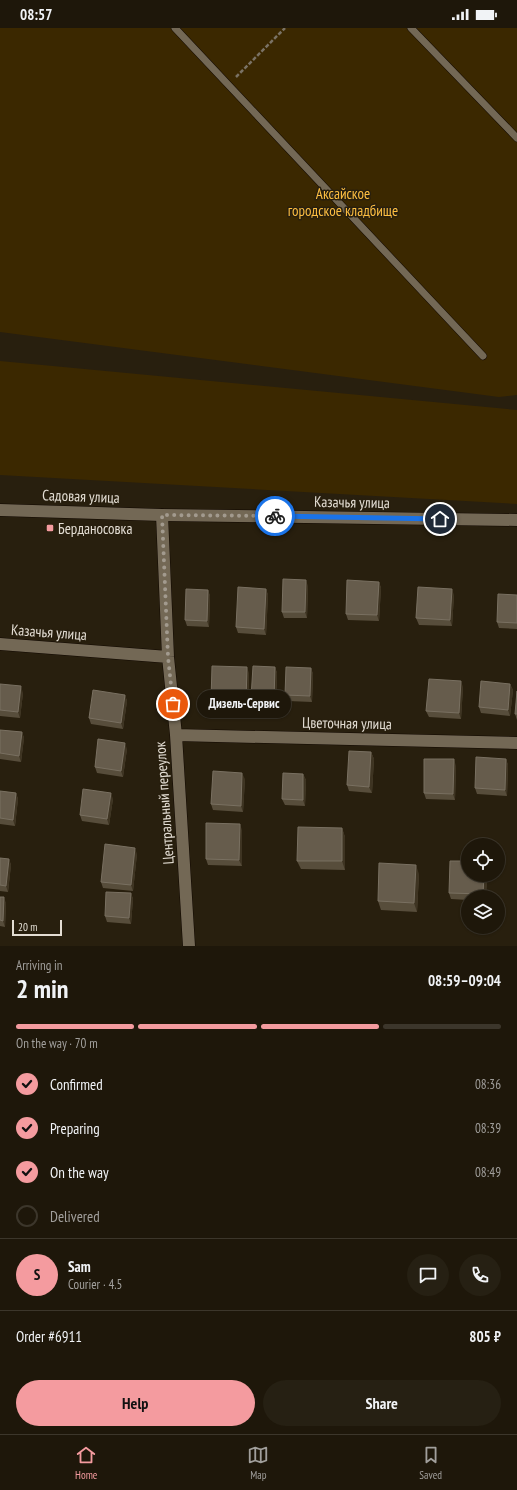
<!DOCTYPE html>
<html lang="en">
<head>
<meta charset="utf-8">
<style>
	body { margin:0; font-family:"PT Sans Narrow",sans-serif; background:#262013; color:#f1f3f6; height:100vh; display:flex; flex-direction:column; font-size:15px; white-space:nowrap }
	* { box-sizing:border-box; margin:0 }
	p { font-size:13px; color:#a19f9c }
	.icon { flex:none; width:22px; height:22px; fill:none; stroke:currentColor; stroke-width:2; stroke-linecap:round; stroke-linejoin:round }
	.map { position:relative; height:918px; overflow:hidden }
	.details { display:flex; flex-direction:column; background:#1e170a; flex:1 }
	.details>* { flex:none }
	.tools { position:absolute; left:461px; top:810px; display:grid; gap:8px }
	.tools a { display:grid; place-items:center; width:44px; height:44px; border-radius:50%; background:#1e170a; box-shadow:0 1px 3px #0004,0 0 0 1px #3c362b; font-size:20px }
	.scale { position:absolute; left:12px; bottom:10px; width:50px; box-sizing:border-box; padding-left:4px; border:2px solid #e3ddd3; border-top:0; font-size:11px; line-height:14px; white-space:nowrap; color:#e3ddd3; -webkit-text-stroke:3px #281f0e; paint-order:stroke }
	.pin { position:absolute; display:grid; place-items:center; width:34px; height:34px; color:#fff; margin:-17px; border:2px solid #fff; border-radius:50%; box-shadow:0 1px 4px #0007 }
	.courier { position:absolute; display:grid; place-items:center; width:40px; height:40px; margin:-20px; border:3px solid #1a73e8; border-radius:50%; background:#fff; color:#222; box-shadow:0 1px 5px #0007 }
	.bubble { position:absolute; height:28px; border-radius:14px; background:#1e170a; box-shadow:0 1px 3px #0004,0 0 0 1px #3c362b; font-size:13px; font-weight:800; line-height:28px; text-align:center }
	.head em { font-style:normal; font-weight:800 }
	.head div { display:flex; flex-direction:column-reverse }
	.head { display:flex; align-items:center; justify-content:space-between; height:68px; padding:0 16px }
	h1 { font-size:26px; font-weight:800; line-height:30px }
	.bar { display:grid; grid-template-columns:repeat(4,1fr); gap:6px 4px; align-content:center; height:48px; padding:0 16px }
	.bar i { height:5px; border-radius:3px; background:#3c362b }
	.bar .active { background:#f49b9f }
	.bar p { grid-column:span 4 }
	.line { display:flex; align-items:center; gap:10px; padding:0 16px; border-top:1px solid #3c362b }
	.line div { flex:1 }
	.round { display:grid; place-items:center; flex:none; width:42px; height:42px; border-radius:21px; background:#262013 }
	ol { padding:0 16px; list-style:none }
	li { display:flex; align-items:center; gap:12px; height:44px }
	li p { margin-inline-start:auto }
	li .icon { padding:4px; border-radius:50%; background:#f49b9f; color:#111; stroke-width:4 }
	li:last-child { color:#a19f9c }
	li i { width:22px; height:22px; border:2px solid #3c362b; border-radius:50% }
	.cta { display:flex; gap:8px; margin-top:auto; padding:8px 16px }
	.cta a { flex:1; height:46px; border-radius:24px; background:#f49b9f; color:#111; font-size:16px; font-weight:800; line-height:46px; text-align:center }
	.cta a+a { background:#262013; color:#f1f3f6 }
	.status { display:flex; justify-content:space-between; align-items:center; height:28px; padding:0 20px; background:#1e170a; direction:ltr }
	.status svg { height:11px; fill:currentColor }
	.tabs { display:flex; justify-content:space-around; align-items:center; height:56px; border-top:1px solid #3c362b; background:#1e170a; font-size:11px; color:#a19f9c }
	.tabs a { display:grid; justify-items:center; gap:2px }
	.tabs .active { color:#f49b9f }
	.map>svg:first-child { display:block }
	.green { fill:#3b2800 }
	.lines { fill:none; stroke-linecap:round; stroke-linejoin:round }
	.lane-casing { stroke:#110800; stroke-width:8 }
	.street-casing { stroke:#110800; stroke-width:13 }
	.secondary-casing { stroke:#110800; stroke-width:13 }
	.path { stroke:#7a7264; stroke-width:2.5; stroke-dasharray:4 2; stroke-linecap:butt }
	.lane { stroke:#736855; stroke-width:7 }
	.street { stroke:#736855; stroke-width:12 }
	.secondary { stroke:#736855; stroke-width:12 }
	.wall { fill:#574d3b }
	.shaded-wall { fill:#3e3422 }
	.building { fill:#665c4c; stroke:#797061 }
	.done { stroke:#a29a8e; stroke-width:4; stroke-dasharray:0 7.2 }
	.route { stroke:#1a73e8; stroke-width:5 }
	.poi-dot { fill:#f49b9f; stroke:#281f0e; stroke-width:1.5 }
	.labels { text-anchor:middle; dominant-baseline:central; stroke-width:3; stroke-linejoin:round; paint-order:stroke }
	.park-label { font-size:15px; fill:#febf41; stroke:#281f0e }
	.street-label { font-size:15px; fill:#e3ddd3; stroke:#281f0e }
	.poi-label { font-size:15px; fill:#e3ddd3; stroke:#281f0e; text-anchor:start }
</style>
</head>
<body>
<div class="status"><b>08:57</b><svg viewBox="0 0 49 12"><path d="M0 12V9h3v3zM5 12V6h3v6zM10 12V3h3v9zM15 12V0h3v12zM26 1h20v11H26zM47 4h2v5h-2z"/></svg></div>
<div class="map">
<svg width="517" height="918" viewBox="0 0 517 918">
	<rect width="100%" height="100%" fill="#281f0e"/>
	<path class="green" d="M0,0H517V367L499,369L0,304Z
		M0,333L517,382V476L0,447Z"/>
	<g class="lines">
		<g class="lane-casing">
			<path id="lane" d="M175,0L483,328
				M411,0L517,110"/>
		</g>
		<g class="street-casing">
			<path id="street" d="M162,487L168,629L176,707L189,918
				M0,616L168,629
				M176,707L517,715"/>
		</g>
		<g class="secondary-casing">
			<path id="secondary" d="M0,482L162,487L517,492"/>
		</g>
		<path class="path" d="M236,49L285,0"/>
		<use href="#lane" class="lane"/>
		<use href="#street" class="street"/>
		<use href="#secondary" class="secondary"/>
	</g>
	<path class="wall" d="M379,554L381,560L379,593L348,592L346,586Z
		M308,558L307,590H284L282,584Z
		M266,561L268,567L266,607L238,605L236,599Z
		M208,562L210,568L209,599L187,598L185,592Z
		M454,567L452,598L419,597L416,590Z
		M517,567V601L499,600L497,594Z
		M275,639L277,645L276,678L253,676L251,670Z
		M311,640L313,646L312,674L288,673L285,667Z
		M249,645L248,680L213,678L211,672Z
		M0,656L23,665L20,690L0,688Z
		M510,656L513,662L510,688L481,685L479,679Z
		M463,659L461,691L429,689L426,683Z
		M517,663V692L515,686Z
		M125,667L127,673L123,701L91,696L89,690Z
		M0,702L22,704L24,710L21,734L0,731Z
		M127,721L123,749L97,745L95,739Z
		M371,724L374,731L372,765L349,763L347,757Z
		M506,731L508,737L507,768L477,766L475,760Z
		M456,738L455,772L426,771L424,765Z
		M303,746L306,752L305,778L285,777L282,771Z
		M245,751L243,784L213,782L211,776Z
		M0,763L16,765L18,771L15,798L0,796Z
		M113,771L109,797L82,793L80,787Z
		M342,800L345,809V842L301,841L297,833Z
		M242,802V838L208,837L206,831Z
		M137,826L133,863L103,860L101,854Z
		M0,830L9,831L11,837L8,864L0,863Z
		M419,846L417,884L381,882L378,873Z
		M468,847H487L486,869H468V872L451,871L449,865Z
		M131,865L133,871L131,896L107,894L105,888Z
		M0,869L6,875L5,899L0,898Z"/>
	<path class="shaded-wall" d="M306,552L308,558L307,590L305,584Z
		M379,554L381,560L379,593L377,587Z
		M266,561L268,567L266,607L264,601Z
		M452,561L454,567L452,598L450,592Z
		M208,562L210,568L209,599L207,593Z
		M247,639L249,645L248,680L246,674Z
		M275,639L277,645L276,678L274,671Z
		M311,640L313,646L312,674L310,668Z
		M461,653L463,659L461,691L459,685Z
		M510,656L513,662L510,688L508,682Z
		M21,658L23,665L20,690L18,684Z
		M125,667L127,673L123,701L121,695Z
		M22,704L24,710L21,734L19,728Z
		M125,715L127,721L123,749L121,743Z
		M371,724L374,731L372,765L369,759Z
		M454,731L456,738L455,772L453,766Z
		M506,731L508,737L507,768L505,762Z
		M242,745L245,751L243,784L241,778Z
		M303,746L306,752L305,778L303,772Z
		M16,765L18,771L15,798L13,792Z
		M111,765L113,771L109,797L107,791Z
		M240,796L242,802V838L239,832Z
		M342,800L345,809V842L342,833Z
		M135,820L137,826L133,863L131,857Z
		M9,831L11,837L8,864L6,858Z
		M416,837L419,846L417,884L414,875Z
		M484,847H487L486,869H484L483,866Z
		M131,865L133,871L131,896L129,890Z
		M4,869L6,875L5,899L3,893Z"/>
	<path class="building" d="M283,551L306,552L305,584H282Z
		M347,552L379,554L377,587L346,586Z
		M238,559L266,561L264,601L236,599Z
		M418,559L452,561L450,592L416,590Z
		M186,561L208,562L207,593L185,592Z
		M498,566L517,567V595L497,594Z
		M212,638L247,639L246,674L211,672Z
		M253,638L275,639L274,671L251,670Z
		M286,639L311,640L310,668L285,667Z
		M429,651L461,653L459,685L426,683Z
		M481,653L510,656L508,682L479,679Z
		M0,656L21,658L18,684L0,682Z
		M93,662L125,667L121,695L89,690Z
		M517,663V686H515Z
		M0,702L22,704L19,728L0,725Z
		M98,711L125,715L121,743L95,739Z
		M349,723L371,724L369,759L347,757Z
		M476,729L506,731L505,762L475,760Z
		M424,731H454L453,766L424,765Z
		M213,743L242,745L241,778L211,776Z
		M283,745L303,746V772L282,771Z
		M83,761L111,765L107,791L80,787Z
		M0,763L16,765L13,792L0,790Z
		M206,795L240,796L239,832L206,831Z
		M298,799L342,800V833H297Z
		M105,816L135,820L131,857L101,854Z
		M0,830L9,831L6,858L0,857Z
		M450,833H468V847H484L483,866L449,865Z
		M379,835L416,837L414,875L378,873Z
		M106,864L131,865L129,890L105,888Z
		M0,869H4L3,893L0,892Z"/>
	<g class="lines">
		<path class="done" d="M173,676L168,629L162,487L275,488"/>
		<path class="route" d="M275,488L440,491"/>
	</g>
	<rect class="poi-dot" x="46" y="496" width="8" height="8" rx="2"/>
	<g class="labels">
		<g class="park-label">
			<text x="343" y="165">Аксайское<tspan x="343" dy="17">городское кладбище</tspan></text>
		</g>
		<g class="street-label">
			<text transform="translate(81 468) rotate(2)">Садовая улица</text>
			<text transform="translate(352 474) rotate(1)">Казачья улица</text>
			<text transform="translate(49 604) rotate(4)">Казачья улица</text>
			<text transform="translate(347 695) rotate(1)">Цветочная улица</text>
			<text transform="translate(164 775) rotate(-94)">Центральный переулок</text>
		</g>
		<g class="poi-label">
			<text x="58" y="500">Берданосовка</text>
		</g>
	</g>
</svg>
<div class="tools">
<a><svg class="icon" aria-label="locate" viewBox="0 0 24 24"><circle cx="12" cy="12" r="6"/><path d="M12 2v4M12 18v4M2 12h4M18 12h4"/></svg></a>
<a><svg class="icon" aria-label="layers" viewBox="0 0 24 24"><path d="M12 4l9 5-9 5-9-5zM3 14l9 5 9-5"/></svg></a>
</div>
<div class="scale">20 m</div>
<div class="pin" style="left:173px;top:676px;background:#ea580c"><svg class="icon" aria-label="bag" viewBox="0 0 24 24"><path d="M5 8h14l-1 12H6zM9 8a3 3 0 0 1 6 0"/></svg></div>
<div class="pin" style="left:440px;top:491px;background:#1f2937"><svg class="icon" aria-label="home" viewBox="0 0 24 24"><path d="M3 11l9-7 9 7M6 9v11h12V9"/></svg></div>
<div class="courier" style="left:275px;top:488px"><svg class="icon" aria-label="bike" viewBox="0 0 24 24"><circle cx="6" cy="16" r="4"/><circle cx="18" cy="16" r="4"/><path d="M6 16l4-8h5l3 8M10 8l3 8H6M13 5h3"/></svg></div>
<div class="bubble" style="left:197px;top:662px;width:94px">Дизель-Сервис</div>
</div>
<section class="details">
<div class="head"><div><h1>2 min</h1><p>Arriving in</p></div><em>08:59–09:04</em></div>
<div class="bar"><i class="active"></i><i class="active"></i><i class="active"></i><i></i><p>On the way · 70 m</p></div>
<ol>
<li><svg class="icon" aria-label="check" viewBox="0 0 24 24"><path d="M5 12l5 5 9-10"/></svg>Confirmed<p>08:36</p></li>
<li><svg class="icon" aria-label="check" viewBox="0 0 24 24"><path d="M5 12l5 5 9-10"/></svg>Preparing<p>08:39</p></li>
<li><svg class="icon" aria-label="check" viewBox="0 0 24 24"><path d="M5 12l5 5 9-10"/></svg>On the way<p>08:49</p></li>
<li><i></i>Delivered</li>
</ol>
<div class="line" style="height:72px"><b class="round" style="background:#f49b9f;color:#111">S</b><div><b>Sam</b><p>Courier · 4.5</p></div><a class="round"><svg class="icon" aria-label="chat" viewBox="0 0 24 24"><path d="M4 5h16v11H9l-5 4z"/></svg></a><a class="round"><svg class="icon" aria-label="phone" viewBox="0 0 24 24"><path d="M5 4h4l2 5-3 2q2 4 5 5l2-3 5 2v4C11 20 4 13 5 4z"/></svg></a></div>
<div class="line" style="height:52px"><div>Order #6911</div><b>805 ₽</b></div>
<div class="cta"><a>Help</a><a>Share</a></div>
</section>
<nav class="tabs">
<a class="active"><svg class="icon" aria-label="home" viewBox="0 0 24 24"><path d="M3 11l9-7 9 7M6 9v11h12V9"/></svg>Home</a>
<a><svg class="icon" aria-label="map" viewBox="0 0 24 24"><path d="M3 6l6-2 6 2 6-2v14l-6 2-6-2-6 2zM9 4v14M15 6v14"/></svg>Map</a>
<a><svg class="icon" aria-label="saved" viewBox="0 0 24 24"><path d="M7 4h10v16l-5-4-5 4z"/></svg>Saved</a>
</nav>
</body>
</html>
